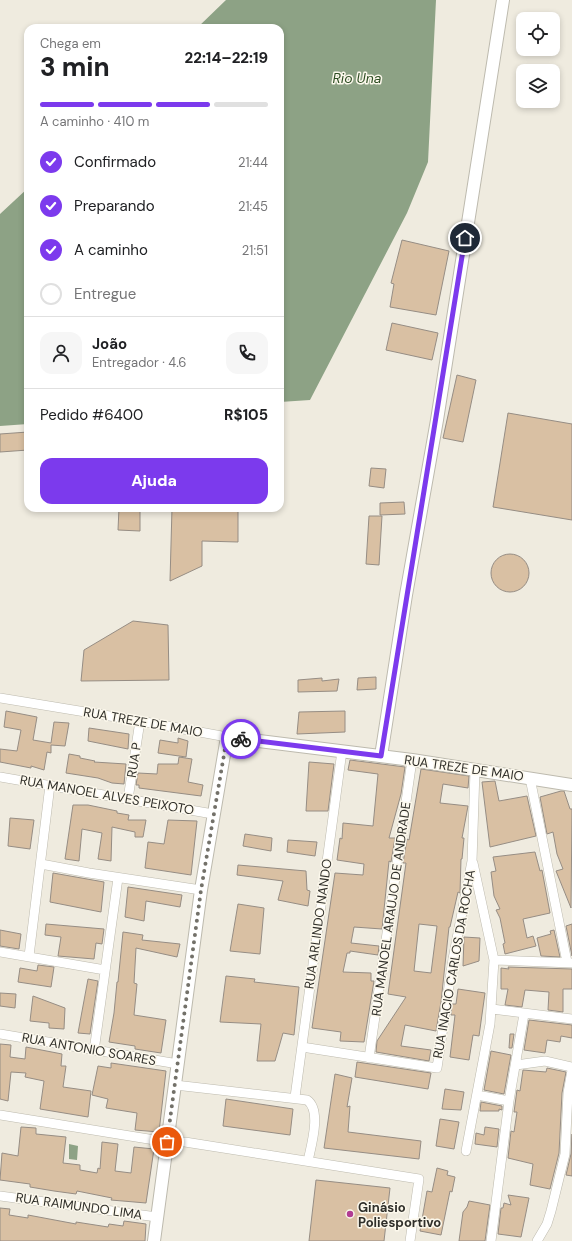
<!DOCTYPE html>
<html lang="pt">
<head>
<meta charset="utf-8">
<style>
	body { margin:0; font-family:"DM Sans",sans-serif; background:#f6f6f6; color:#202124; height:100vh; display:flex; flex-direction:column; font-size:15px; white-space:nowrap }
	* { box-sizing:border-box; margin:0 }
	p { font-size:13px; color:#757577 }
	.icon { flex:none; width:22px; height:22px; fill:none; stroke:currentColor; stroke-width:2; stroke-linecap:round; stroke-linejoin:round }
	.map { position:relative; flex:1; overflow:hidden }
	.drawer { position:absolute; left:24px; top:24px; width:260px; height:488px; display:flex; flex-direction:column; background:#fff; border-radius:12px; box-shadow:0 2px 6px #0003 }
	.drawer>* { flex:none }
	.tools { position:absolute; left:516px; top:12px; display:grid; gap:8px }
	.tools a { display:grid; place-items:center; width:44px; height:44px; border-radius:8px; background:#fff; box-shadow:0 2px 6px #0003; font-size:20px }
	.pin { position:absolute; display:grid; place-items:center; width:34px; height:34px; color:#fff; margin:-17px; border:2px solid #fff; border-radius:50%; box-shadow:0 1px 4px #0007 }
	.courier { position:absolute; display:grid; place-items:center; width:40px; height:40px; margin:-20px; border:3px solid #7c3aed; border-radius:50%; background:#fff; color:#222; box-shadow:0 1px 5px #0007 }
	.summary em { font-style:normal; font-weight:800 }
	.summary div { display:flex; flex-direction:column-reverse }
	.summary { display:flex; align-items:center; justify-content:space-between; height:68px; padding:0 16px }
	h1 { font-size:26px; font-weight:800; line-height:30px }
	.bar { display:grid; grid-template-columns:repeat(4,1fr); gap:6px 4px; align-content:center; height:48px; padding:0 16px }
	.bar i { height:5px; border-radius:3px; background:#e0e0e0 }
	.bar .active { background:#7c3aed }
	.bar p { grid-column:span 4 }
	.line { display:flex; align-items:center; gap:10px; padding:0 16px; border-top:1px solid #e0e0e0 }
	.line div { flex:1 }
	.round { display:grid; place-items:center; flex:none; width:42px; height:42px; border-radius:12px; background:#f6f6f6 }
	ol { padding:0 16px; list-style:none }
	li { display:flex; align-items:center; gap:12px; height:44px }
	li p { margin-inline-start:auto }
	li .icon { padding:4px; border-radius:50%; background:#7c3aed; color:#fff; stroke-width:4 }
	li:last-child { color:#757577 }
	li i { width:22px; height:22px; border:2px solid #e0e0e0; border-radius:50% }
	.primary-button { display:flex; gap:8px; margin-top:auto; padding:8px 16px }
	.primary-button a { flex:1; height:46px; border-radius:12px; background:#7c3aed; color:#fff; font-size:16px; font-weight:800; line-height:46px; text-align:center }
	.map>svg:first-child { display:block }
	.water { fill:#8da285 }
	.building { fill:#d9c0a3; stroke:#968d84; fill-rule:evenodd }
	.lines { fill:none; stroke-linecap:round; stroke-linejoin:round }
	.minor-casing { stroke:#bdbaae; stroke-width:10 }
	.tertiary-casing { stroke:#bdbaae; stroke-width:14 }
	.minor { stroke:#fff; stroke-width:9 }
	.tertiary { stroke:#fff; stroke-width:12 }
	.done { stroke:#737169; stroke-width:4; stroke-dasharray:0 7.2 }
	.route { stroke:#7c3aed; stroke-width:5 }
	.poi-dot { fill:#b13c93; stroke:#fcf8ec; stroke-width:1.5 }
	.labels { text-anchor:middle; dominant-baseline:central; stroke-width:3; stroke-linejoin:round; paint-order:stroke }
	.street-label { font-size:13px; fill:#302f2a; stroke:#fcf8ec }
	.poi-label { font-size:13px; font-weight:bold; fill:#302f2a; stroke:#fcf8ec; text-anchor:start }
	.water-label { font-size:14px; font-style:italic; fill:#2e4e23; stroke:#fcf8ec }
</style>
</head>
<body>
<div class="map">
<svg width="572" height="1241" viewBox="0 0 572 1241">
	<rect width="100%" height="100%" fill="#efebdf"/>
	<path class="water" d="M226,0H436L428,162L407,213L310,400L280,402V28H197Z
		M28,188V424L0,426V214Z
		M69,1144L78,1146L77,1160L69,1159Z"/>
	<path class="building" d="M402,240L449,251L436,315L390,307L394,284L391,283Z
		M392,323L438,333L432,360L386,350Z
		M457,375L476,380L463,442L443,438Z
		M508,413L572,424V520L493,507Z
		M28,432V450L0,452V434Z
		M371,468L386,469L384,488L369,486Z
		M404,502L405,514L380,515V503Z
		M119,508H140V531L118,530Z
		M172,508H238V542L202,541V566L170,581Z
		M369,516H382L379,565L366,564Z
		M491 573a19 19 0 1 1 38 0a19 19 0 1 1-38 0Z
		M133,621L168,625L169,680L81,681L84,650Z
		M376,677V689L357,690L358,678Z
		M322,678V681L339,679L337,691L298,692V680Z
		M6,711L37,717L33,740L51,743L54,722L69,723L65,746L51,745V753L47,752L44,770L31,766V768L0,762V749L17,751L21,730L4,727Z
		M345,711V732L297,734L299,712Z
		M89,728L129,734L128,749L88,741Z
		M178,738L188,741L186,757L158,753L160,740L178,743Z
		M69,754L80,756V758L95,761L94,762L126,764L124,784L112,783L98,778L66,773Z
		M179,757L192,759L188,782L203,785L201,796L139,788V785H136L138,773L157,774L158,764H178Z
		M350,760L405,767L401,794L389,838H395L391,862L389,861L382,929L354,927L351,943L379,946L378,955L350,951V953H347L343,972L371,973V981H374L364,1042L340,1041L341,1032L312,1028L335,873L363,875L364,864L337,860L340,838L342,839L343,823L373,826L378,774L348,770Z
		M309,762L334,764L328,811H306Z
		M421,769L469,776L468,788L443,784L440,803L468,806L462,838H464L462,859H461L460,893L458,892L450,927H449L441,1002L436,1031L405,1025L401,1046L431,1050L429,1061L376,1052L377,1041L406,997L388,994L406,863H403L407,839L409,840ZM419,924L437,926L431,973L414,971Z
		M495,781L499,801L527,796L536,836L490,847L482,782Z
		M561,791H564L570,809H572L571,908L556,871L563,869L557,854L553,832L547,834L540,797Z
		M73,805H88L117,811V813L129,815L128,820H146L143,837H135V832L112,827L111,861L98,859L102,833L82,829L79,861L65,859Z
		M10,818L34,820L30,849L8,846Z
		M168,820L197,821L191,875L145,868L148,842L164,844Z
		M245,834L272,838L271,851L243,846Z
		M288,840L317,842L315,856L287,852Z
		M535,852L540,871L542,870L550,913L523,919L527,938L533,936L536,946L505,954L503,944L505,943L500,918L496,910L500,909L494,896L491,872L496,871L493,857Z
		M238,865L306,871L307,890L310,891L308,906L278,900L283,881L237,875Z
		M53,873L104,882L101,912L50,902Z
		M128,887L182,895L180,907L146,901L144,921L125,917Z
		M238,904L264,908L260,954L230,951Z
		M46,924L104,929L102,944L96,943L94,959L58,956L61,937L45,935Z
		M572,924V956L566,926Z
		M0,930L21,934L19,949L0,946Z
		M554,930L560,957L541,956L537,938L551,934L550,931Z
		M123,932L143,935L142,940L180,944L177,957L136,948L134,983L137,984L134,1015L166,1020L161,1053L135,1049V1046L109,1042L114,1013L117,982H118Z
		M464,937L480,938L479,961L463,966Z
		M38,965L54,967L51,987L18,982L20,968L37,971Z
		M508,967L572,969V989H563V1012L548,1010L549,992L525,990L522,1007L505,1005L508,989H501V968L509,969Z
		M226,976L255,979L254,982L299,987L294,1035L283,1033L275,1061H257L261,1024L220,1022Z
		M88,979L98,981L90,1034L78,1033Z
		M458,989L485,993L479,1036L473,1035L469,1060L450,1057L455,1015H451L452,1004H456Z
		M0,993L16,994L15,1008L0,1006Z
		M33,996L65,1008L64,1029L49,1028V1023L30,1021Z
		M529,1020L572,1025V1038L561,1036L560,1042L547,1040L545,1053L524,1050Z
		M510,1034H514L512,1048H509Z
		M0,1044L11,1045L10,1057L25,1059L26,1047L62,1054L61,1066H66L63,1087L91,1091L88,1117L40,1109L44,1081L25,1077L26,1073L11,1072L8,1101L0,1099Z
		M491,1051L511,1055L504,1094L484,1090Z
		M357,1062L431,1073L428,1089L355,1077Z
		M111,1063L166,1071L159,1132L135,1130L137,1113L106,1108L108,1099L92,1095L98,1066L111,1068Z
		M547,1068L566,1072L562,1093L559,1153L550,1189L530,1185L533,1164L508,1158L511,1131L514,1132L517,1112H514L517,1090L520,1091L523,1070L546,1072Z
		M335,1074L352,1078L347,1107L350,1106L348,1132L421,1141L419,1159L324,1148Z
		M445,1089L464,1092L461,1110L442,1109Z
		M226,1099L293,1109L290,1135L223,1126Z
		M481,1102L502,1106V1110L499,1109V1111H480Z
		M440,1119L459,1122L454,1149L436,1146Z
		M21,1127L36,1128V1134L66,1137L63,1163L80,1165V1170L97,1173L98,1168L100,1169L102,1142L118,1144L115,1171L131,1173L134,1147L154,1149L146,1203L111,1200L112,1198L77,1191L76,1194L54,1191L30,1187V1184L0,1180L2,1153L18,1156Z
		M485,1127L499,1129L497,1147L475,1144L476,1133L484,1135Z
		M572,1134V1176L566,1175L571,1154Z
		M437,1168L448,1171L447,1175L455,1177L452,1192L450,1191L441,1235L420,1231L427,1191L432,1192Z
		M316,1180L390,1188L384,1241H309Z
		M508,1195L529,1198L521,1237L498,1234L501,1208H503L504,1203L511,1205Z
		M469,1201L490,1205L485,1241H459L463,1212L467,1207Z
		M0,1208L10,1209L9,1215L28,1218V1215L76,1224V1222L108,1227L109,1224L123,1226L124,1221L146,1224L145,1241H0Z"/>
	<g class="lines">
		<g class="minor-casing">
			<path id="minor" d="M0,698L140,721L227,737
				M0,777L213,814
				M530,778L567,962
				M128,799L140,721
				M41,864L89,873L201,890
				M0,952L105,970
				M29,956L50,785
				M494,960L572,963
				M492,1009L572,1019
				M0,1034L178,1064
				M302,1047L437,1068L453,959L472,861L475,770
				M94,1051L118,878
				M369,1058L412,760
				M516,1065L545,1061L572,1067
				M175,1085L307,1100C322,1110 311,1146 308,1161
				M477,1095L509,1101
				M295,1097L342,751
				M0,1115L167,1142
				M185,1142L419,1179L410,1241
				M466,1151L490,1024L494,960L473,863
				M0,1196L157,1217
				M491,1241L509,1101L524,1014
				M537,1241L547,1224L551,1211L565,1154L568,1093L572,1070"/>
		</g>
		<g class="tertiary-casing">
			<path id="tertiary" d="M381,756L406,595L437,420L503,0
				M154,1241L201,890L227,737L412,760L572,785"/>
		</g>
		<use href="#minor" class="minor"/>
		<use href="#tertiary" class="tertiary"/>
	</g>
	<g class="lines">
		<path class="done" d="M167,1142L201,890L227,737L241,739"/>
		<path class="route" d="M241,739L381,756L465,238"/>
	</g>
	<circle class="poi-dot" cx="350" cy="1214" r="4"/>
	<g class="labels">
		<g class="street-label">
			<text transform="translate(143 722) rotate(10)">RUA TREZE DE MAIO</text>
			<text transform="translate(134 760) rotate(-81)">RUA P</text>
			<text transform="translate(464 768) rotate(8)">RUA TREZE DE MAIO</text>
			<text transform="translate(107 795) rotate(10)">RUA MANOEL ALVES PEIXOTO</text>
			<text transform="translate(391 909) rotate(-82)">RUA MANOEL ARAUJO DE ANDRADE</text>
			<text transform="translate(318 924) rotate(-82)">RUA ARLINDO NANDO</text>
			<text transform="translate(454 964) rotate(-80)">RUA INACIO CARLOS DA ROCHA</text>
			<text transform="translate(89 1049) rotate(10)">RUA ANTONIO SOARES</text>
			<text transform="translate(79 1206) rotate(8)">RUA RAIMUNDO LIMA</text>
		</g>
		<g class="poi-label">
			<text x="358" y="1207">Ginásio<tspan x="358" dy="15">Poliesportivo</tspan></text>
		</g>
		<g class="water-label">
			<text x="357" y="78">Rio Una</text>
		</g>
	</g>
</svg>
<div class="tools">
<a><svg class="icon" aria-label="locate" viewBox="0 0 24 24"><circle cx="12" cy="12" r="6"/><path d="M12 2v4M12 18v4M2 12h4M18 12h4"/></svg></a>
<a><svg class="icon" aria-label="layers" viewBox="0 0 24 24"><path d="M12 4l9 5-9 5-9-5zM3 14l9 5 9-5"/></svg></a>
</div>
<div class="pin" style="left:167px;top:1142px;background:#ea580c"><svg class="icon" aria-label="bag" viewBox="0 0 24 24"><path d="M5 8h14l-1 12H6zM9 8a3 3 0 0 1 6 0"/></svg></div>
<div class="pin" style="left:465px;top:238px;background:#1f2937"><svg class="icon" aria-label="home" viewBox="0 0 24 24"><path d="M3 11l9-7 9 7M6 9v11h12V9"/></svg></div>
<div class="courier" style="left:241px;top:739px"><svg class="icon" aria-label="bike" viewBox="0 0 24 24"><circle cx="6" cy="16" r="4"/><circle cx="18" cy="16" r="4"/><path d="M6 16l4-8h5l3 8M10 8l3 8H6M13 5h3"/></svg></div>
<section class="drawer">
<div class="summary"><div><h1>3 min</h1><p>Chega em</p></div><em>22:14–22:19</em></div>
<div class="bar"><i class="active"></i><i class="active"></i><i class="active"></i><i></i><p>A caminho · 410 m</p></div>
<ol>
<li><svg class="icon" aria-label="check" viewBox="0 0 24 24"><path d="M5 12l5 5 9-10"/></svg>Confirmado<p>21:44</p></li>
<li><svg class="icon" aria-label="check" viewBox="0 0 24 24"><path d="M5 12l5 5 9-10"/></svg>Preparando<p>21:45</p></li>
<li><svg class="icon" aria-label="check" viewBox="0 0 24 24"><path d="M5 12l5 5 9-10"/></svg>A caminho<p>21:51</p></li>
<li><i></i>Entregue</li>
</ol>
<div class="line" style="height:72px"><a class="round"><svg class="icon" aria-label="person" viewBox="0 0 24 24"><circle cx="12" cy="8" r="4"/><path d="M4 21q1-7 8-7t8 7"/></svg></a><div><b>João</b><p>Entregador · 4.6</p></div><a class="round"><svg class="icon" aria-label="phone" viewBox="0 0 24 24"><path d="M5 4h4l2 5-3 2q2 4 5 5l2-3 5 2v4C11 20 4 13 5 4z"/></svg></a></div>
<div class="line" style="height:52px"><div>Pedido #6400</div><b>R$105</b></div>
<div class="primary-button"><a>Ajuda</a></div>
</section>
</div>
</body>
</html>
